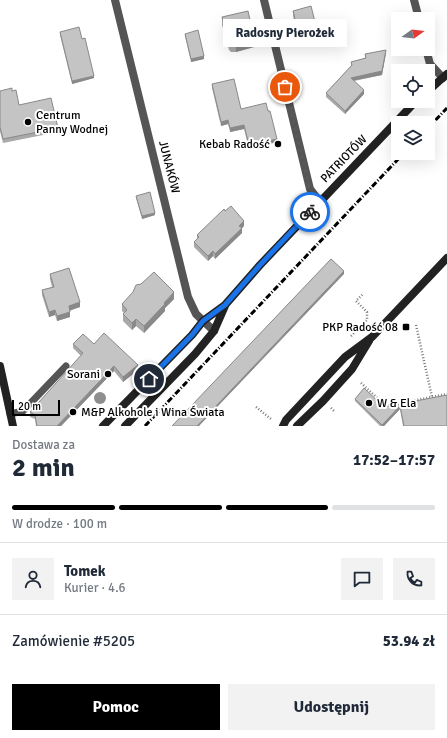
<!DOCTYPE html>
<html lang="pl">
<head>
<meta charset="utf-8">
<style>
	body { margin:0; font-family:Signika,sans-serif; background:#f2f2f3; color:#1f2937; height:100vh; display:flex; flex-direction:column; font-size:15px; white-space:nowrap }
	* { box-sizing:border-box; margin:0 }
	p { font-size:13px; color:#747a83 }
	.icon { flex:none; width:22px; height:22px; fill:none; stroke:currentColor; stroke-width:2; stroke-linecap:round; stroke-linejoin:round }
	.map { position:relative; height:426px; overflow:hidden }
	.details { display:flex; flex-direction:column; background:#fff; flex:1 }
	.details>* { flex:none }
	.needle { width:26px; rotate:75deg }
	.controls { position:absolute; left:391px; top:12px; display:grid; gap:8px }
	.controls a { display:grid; place-items:center; width:44px; height:44px; border-radius:0px; background:#fff; box-shadow:0 4px 16px #0002; font-size:20px }
	.scale { position:absolute; left:12px; bottom:10px; width:48px; box-sizing:border-box; padding-left:4px; border:2px solid #000; border-top:0; font-size:11px; line-height:14px; white-space:nowrap; color:#000; -webkit-text-stroke:3px #fff; paint-order:stroke }
	.pin { position:absolute; display:grid; place-items:center; width:34px; height:34px; color:#fff; margin:-17px; border:2px solid #fff; border-radius:50%; box-shadow:0 1px 4px #0007 }
	.courier { position:absolute; display:grid; place-items:center; width:40px; height:40px; margin:-20px; border:3px solid #1a73e8; border-radius:50%; background:#fff; color:#222; box-shadow:0 1px 5px #0007 }
	.bubble { position:absolute; height:28px; border-radius:0px; background:#fff; box-shadow:0 4px 16px #0002; font-size:13px; font-weight:700; line-height:28px; text-align:center }
	.overview em { font-style:normal; font-weight:700 }
	.overview div { display:flex; flex-direction:column-reverse }
	.overview { display:flex; align-items:center; justify-content:space-between; height:68px; padding:0 12px }
	h1 { font-size:26px; font-weight:700; line-height:30px }
	.bar { display:grid; grid-template-columns:repeat(4,1fr); gap:6px 4px; align-content:center; height:48px; padding:0 12px }
	.bar i { height:5px; border-radius:3px; background:#e0e1e3 }
	.bar .on { background:#000 }
	.bar p { grid-column:span 4 }
	.line { display:flex; align-items:center; gap:10px; padding:0 12px; border-top:1px solid #e0e1e3 }
	.line div { flex:1 }
	.round { display:grid; place-items:center; flex:none; width:42px; height:42px; border-radius:0px; background:#f2f2f3 }
	.primary-button { display:flex; gap:8px; margin-top:auto; padding:8px 12px }
	.primary-button a { flex:1; height:46px; border-radius:0px; background:#000; color:#fff; font-size:16px; font-weight:700; line-height:46px; text-align:center }
	.primary-button a+a { background:#f2f2f3; color:#1f2937 }
	.map>svg:first-child { display:block }
	.lines { fill:none; stroke-linecap:round; stroke-linejoin:round }
	.path { stroke:#777; stroke-width:2.5; stroke-dasharray:1 2; stroke-linecap:butt }
	.lane { stroke:#555; stroke-width:7 }
	.street { stroke:#555; stroke-width:8 }
	.secondary { stroke:#222; stroke-width:8 }
	.rail { stroke:#000; stroke-width:3; stroke-dasharray:6 2 1 2; stroke-linecap:butt }
	.tree { fill:#8f8f8f }
	.wall { fill:#a9a9a9 }
	.shaded-wall { fill:#898989 }
	.building { fill:#c4c4c4; stroke:#898989 }
	.done { stroke:#595959; stroke-width:4; stroke-dasharray:0 7.2 }
	.route { stroke:#1a73e8; stroke-width:5 }
	.poi-dot { fill:#000; stroke:#fff; stroke-width:1.5 }
	.labels { text-anchor:middle; dominant-baseline:central; stroke-width:4; stroke-linejoin:round; paint-order:stroke }
	.poi-label { font-size:12px; fill:#000; stroke:#fff; text-anchor:start }
	.street-label { font-size:12px; fill:#000; stroke:#fff }
</style>
</head>
<body>
<div class="map">
<svg width="447" height="426" viewBox="0 0 447 426">
	<rect width="100%" height="100%" fill="#fff"/>
	<g class="lines">
		<path class="path" d="M416,325L432,397
			M351,336L367,320V312L356,301L363,294
			M361,383L386,406L447,394
			M256,407L271,419
			M331,408L335,412"/>
		<path class="lane" d="M10,414L23,411L66,366"/>
		<path class="street" d="M115,0L188,297L196,314L214,331
			M264,0L310,189L320,202
			M414,0L419,19
			M426,49L430,64L443,78"/>
		<path class="secondary" d="M428,91L447,74
			M0,366L13,426
			M103,426L192,335L203,321L225,305L260,265L416,101
			M125,426L195,354L214,331L225,306
			M283,426L286,420L345,357L372,337L447,258
			M297,426L323,401L352,369L369,341"/>
		<path class="rail" d="M428,128L447,108
			M145,426L404,153"/>
	</g>
	<circle class="tree" cx="100" cy="398" r="6"/>
	<path class="wall" d="M293,11L318,39L300,43L293,16Z
		M222,17L254,47L236,52H231L229,50L222,25Z
		M60,32L82,39L94,78L72,84L60,35Z
		M185,34L204,59L191,62L185,36Z
		M365,54H386L382,75L354,81L364,94L345,114L326,97V93L351,66V62L365,58Z
		M212,84L241,109L268,111L277,142L249,149L244,129L230,132L228,124L221,126L212,88Z
		M0,91H12L19,105L58,128V132L3,143L0,131Z
		M136,196L155,215L142,219L136,198Z
		M225,211L244,226L242,228V233L215,259L213,256L208,261L194,247V242L197,239V235Z
		M50,274L80,307L70,310V317L57,321L55,315L49,317L42,295V290L52,287L50,279Z
		M174,299L165,308V311L144,333L136,326L132,330L123,321V314L124,313L122,311V304Z
		M73,344H94L138,370L123,382L114,371L61,426H36L35,419L30,417V412L81,356L73,348Z
		M447,395V426H403L400,409L384,426H380L355,401V399L384,407Z"/>
	<path class="shaded-wall" d="M318,34V39L300,43V38Z
		M254,38V47L236,52V44Z
		M386,50L382,75L351,81V78Z
		M204,56V59L191,62V59Z
		M94,76V78L72,84V81Z
		M364,90V94L345,114V111Z
		M228,120V124L221,126V122Z
		M244,125V129L230,132V128Z
		M277,139V142L249,149V145Z
		M155,213V215L142,219V216Z
		M244,221V226L239,231V226Z
		M242,228V233L215,259V254Z
		M213,251V256L208,261V256Z
		M344,271V274L199,426H197Z
		M174,292V299L165,308V311L144,333V326L164,303Z
		M80,302V307L69,311V306Z
		M55,310V315L49,317V312Z
		M70,312V317L57,321V316Z
		M136,319V326L132,330V323Z
		M138,365V370L123,382V377Z
		M114,366V371L61,426H57Z
		M400,406V409L384,426H382V425Z"/>
	<path class="building" d="M311,6L318,34L300,38L293,11Z
		M248,11L254,38L236,44L231,43L229,41L222,17Z
		M79,27L82,39L85,38L94,76L72,81L60,32Z
		M198,30L204,56L191,59L185,34Z
		M386,50L382,71L351,78L364,90L345,111L326,93L352,65L351,62L366,58L365,54Z
		M234,79L241,109L266,103L268,111H270L277,139L249,145L244,125L230,128L228,120L221,122L212,84Z
		M12,88V91L16,90L19,105L51,98L58,128L3,139L0,127V91Z
		M150,192L155,213L142,216L136,196Z
		M231,206L244,221L239,226L242,228L215,254L213,251L208,256L194,242L199,237L197,235L224,209L225,211Z
		M331,259L344,271L197,426H172Z
		M69,268L80,302L69,306L70,312L57,316L55,310L49,312L42,290L54,287L50,274Z
		M154,272L174,292L164,303L165,304L144,326L136,319L132,323L123,314L127,310L122,304L133,292L136,285L141,284Z
		M104,333L138,365L123,377L114,366L57,426H37L35,415L30,412L83,353L73,344L83,334L94,344Z
		M364,388L384,407L447,395V426H404L400,406L382,425L355,399Z"/>
	<g class="lines">
		<path class="done" d="M285,87L310,189L320,202L310,212"/>
		<path class="route" d="M149,379L192,335L203,321L225,305L260,265L310,212"/>
	</g>
	<g class="poi-dot">
		<circle cx="28" cy="122" r="4"/>
		<circle cx="278" cy="144" r="4"/>
		<rect x="402" y="323" width="8" height="8" rx="2"/>
		<circle cx="108" cy="374" r="4"/>
		<circle cx="369" cy="403" r="4"/>
		<circle cx="73" cy="412" r="4"/>
	</g>
	<g class="labels">
		<g class="poi-label">
			<text x="36" y="115">Centrum<tspan x="36" dy="14">Panny Wodnej</tspan></text>
			<text x="270" y="144" text-anchor="end">Kebab Radość</text>
			<text x="398" y="327" text-anchor="end">PKP Radość 08</text>
			<text x="100" y="374" text-anchor="end">Sorani</text>
			<text x="377" y="403">W &amp; Ela</text>
			<text x="81" y="412">M&amp;P Alkohole i Wina Świata</text>
		</g>
		<g class="street-label">
			<text transform="translate(344 159) rotate(-46)">PATRIOTÓW</text>
			<text transform="translate(169 167) rotate(76)">JUNAKÓW</text>
		</g>
	</g>
</svg>
<div class="controls">
<a><svg class="needle" viewBox="-14 -14 28 28"><path d="M0-13l5 13h-10z" fill="#e53935"/><path d="M0 13l5-13h-10z" fill="#747a83"/></svg></a>
<a><svg class="icon" aria-label="locate" viewBox="0 0 24 24"><circle cx="12" cy="12" r="6"/><path d="M12 2v4M12 18v4M2 12h4M18 12h4"/></svg></a>
<a><svg class="icon" aria-label="layers" viewBox="0 0 24 24"><path d="M12 4l9 5-9 5-9-5zM3 14l9 5 9-5"/></svg></a>
</div>
<div class="scale">20 m</div>
<div class="pin" style="left:285px;top:87px;background:#ea580c"><svg class="icon" aria-label="bag" viewBox="0 0 24 24"><path d="M5 8h14l-1 12H6zM9 8a3 3 0 0 1 6 0"/></svg></div>
<div class="pin" style="left:149px;top:379px;background:#1f2937"><svg class="icon" aria-label="home" viewBox="0 0 24 24"><path d="M3 11l9-7 9 7M6 9v11h12V9"/></svg></div>
<div class="courier" style="left:310px;top:212px"><svg class="icon" aria-label="bike" viewBox="0 0 24 24"><circle cx="6" cy="16" r="4"/><circle cx="18" cy="16" r="4"/><path d="M6 16l4-8h5l3 8M10 8l3 8H6M13 5h3"/></svg></div>
<div class="bubble" style="left:223px;top:19px;width:124px">Radosny Pierożek</div>
</div>
<section class="details">
<div class="overview"><div><h1>2 min</h1><p>Dostawa za</p></div><em>17:52–17:57</em></div>
<div class="bar"><i class="on"></i><i class="on"></i><i class="on"></i><i></i><p>W drodze · 100 m</p></div>
<div class="line" style="height:72px"><a class="round"><svg class="icon" aria-label="person" viewBox="0 0 24 24"><circle cx="12" cy="8" r="4"/><path d="M4 21q1-7 8-7t8 7"/></svg></a><div><b>Tomek</b><p>Kurier · 4.6</p></div><a class="round"><svg class="icon" aria-label="chat" viewBox="0 0 24 24"><path d="M4 5h16v11H9l-5 4z"/></svg></a><a class="round"><svg class="icon" aria-label="phone" viewBox="0 0 24 24"><path d="M5 4h4l2 5-3 2q2 4 5 5l2-3 5 2v4C11 20 4 13 5 4z"/></svg></a></div>
<div class="line" style="height:52px"><div>Zamówienie #5205</div><b>53.94 zł</b></div>
<div class="primary-button"><a>Pomoc</a><a>Udostępnij</a></div>
</section>
</body>
</html>
